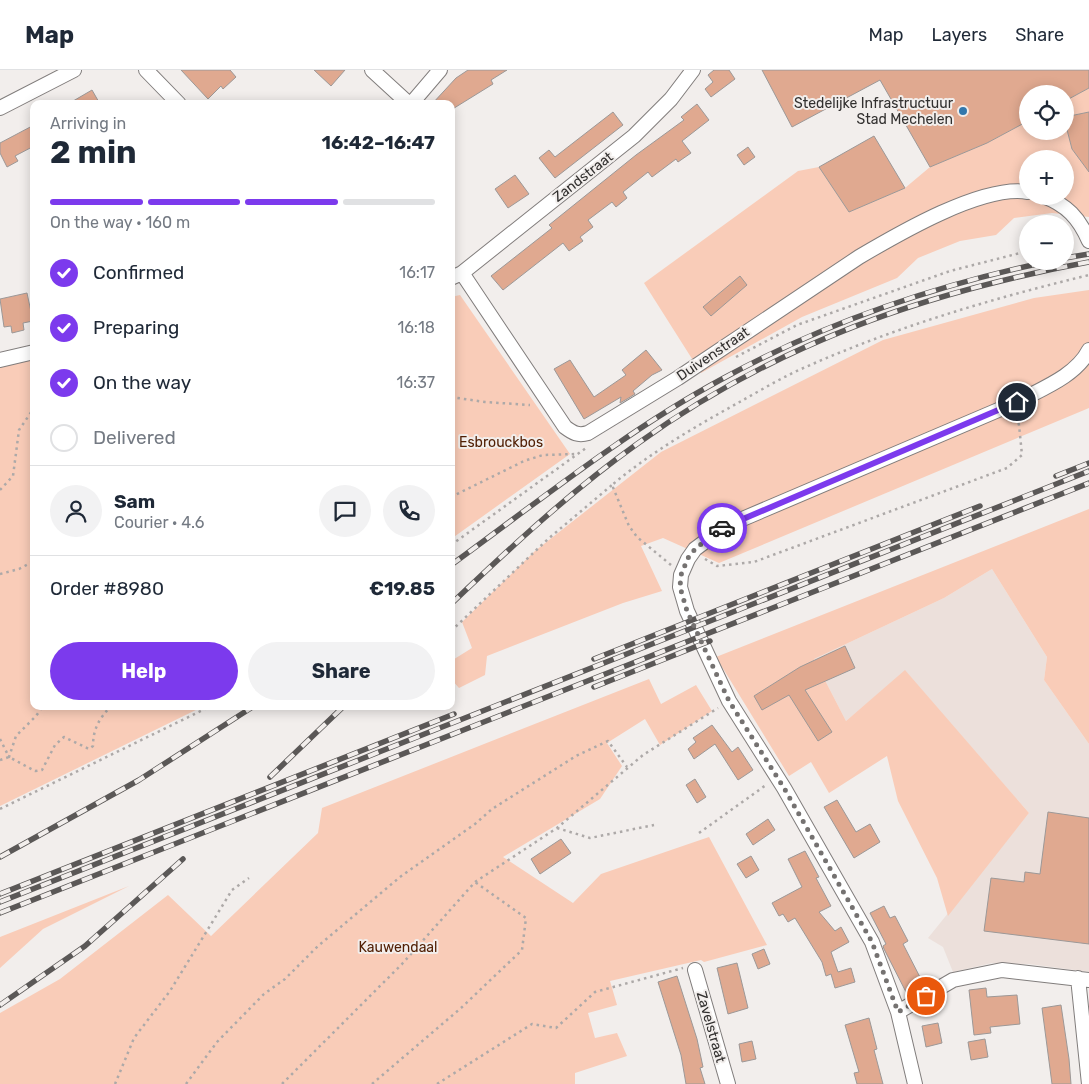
<!DOCTYPE html>
<html lang="en">
<head>
<meta charset="utf-8">
<style>
	body { margin:0; font-family:Rubik,sans-serif; background:#f2f2f3; color:#1f2937; height:100vh; display:flex; flex-direction:column; font-size:19px; white-space:nowrap }
	* { box-sizing:border-box; margin:0 }
	p { font-size:16px; color:#747a83 }
	.icon { flex:none; width:28px; height:28px; fill:none; stroke:currentColor; stroke-width:2; stroke-linecap:round; stroke-linejoin:round }
	.map { position:relative; flex:1; overflow:hidden }
	.sheet { position:absolute; left:30px; top:30px; width:425px; height:610px; display:flex; flex-direction:column; background:#fff; border-radius:10px; box-shadow:0 2px 12px #0003 }
	.sheet>* { flex:none }
	.buttons { position:absolute; left:1019px; top:15px; display:grid; gap:10px }
	.buttons a { display:grid; place-items:center; width:55px; height:55px; border-radius:50%; background:#fff; box-shadow:0 2px 12px #0003; font-size:25px }
	.pin { position:absolute; display:grid; place-items:center; width:42px; height:42px; color:#fff; margin:-21px; border:2px solid #fff; border-radius:50%; box-shadow:0 1px 5px #0007 }
	.courier { position:absolute; display:grid; place-items:center; width:50px; height:50px; margin:-25px; border:4px solid #7c3aed; border-radius:50%; background:#fff; color:#222; box-shadow:0 1px 6px #0007 }
	.overview em { font-style:normal; font-weight:700 }
	.overview div { display:flex; flex-direction:column-reverse }
	.overview { display:flex; align-items:center; justify-content:space-between; height:85px; padding:0 20px }
	h1 { font-size:32px; font-weight:700; line-height:38px }
	.bar { display:grid; grid-template-columns:repeat(4,1fr); gap:8px 5px; align-content:center; height:60px; padding:0 20px }
	.bar i { height:6px; border-radius:4px; background:#e0e1e3 }
	.bar .active { background:#7c3aed }
	.bar p { grid-column:span 4 }
	.line { display:flex; align-items:center; gap:12px; padding:0 20px; border-top:1px solid #e0e1e3 }
	.line div { flex:1 }
	.round { display:grid; place-items:center; flex:none; width:52px; height:52px; border-radius:26px; background:#f2f2f3 }
	ol { padding:0 20px; list-style:none }
	li { display:flex; align-items:center; gap:15px; height:55px }
	li p { margin-inline-start:auto }
	li .icon { padding:5px; border-radius:50%; background:#7c3aed; color:#fff; stroke-width:4 }
	li:last-child { color:#747a83 }
	li i { width:28px; height:28px; border:2px solid #e0e1e3; border-radius:50% }
	.button { display:flex; gap:10px; margin-top:auto; padding:10px 20px }
	.button a { flex:1; height:58px; border-radius:30px; background:#7c3aed; color:#fff; font-size:20px; font-weight:700; line-height:58px; text-align:center }
	.button a+a { background:#f2f2f3; color:#1f2937 }
	header { display:flex; align-items:center; gap:30px; box-sizing:border-box; height:70px; padding:0 25px; background:#fff; border-bottom:1px solid #e0e1e3 }
	header strong { font-size:24px }
	nav { display:flex; gap:28px; margin-inline-start:auto; font-size:18px }
	.map>svg:first-child { display:block }
	.built { fill:#ece0db }
	.green { fill:#f9ccb8; fill-rule:evenodd }
	.building { fill:#e0a990; stroke:#9c9897 }
	.lines { fill:none; stroke-linecap:round; stroke-linejoin:round }
	.minor-casing { stroke:#817d7c; stroke-width:16 }
	.path { stroke:#ada9a8; stroke-width:2.5; stroke-dasharray:2.5 4; stroke-linecap:butt }
	.minor { stroke:#fff; stroke-width:14 }
	.rail-casing { stroke:#5b5857; stroke-width:5.5 }
	.rail { stroke:#f2eeec; stroke-width:4; stroke-dasharray:11; stroke-linecap:butt }
	.done { stroke:#757271; stroke-width:5; stroke-dasharray:0 9 }
	.route { stroke:#7c3aed; stroke-width:6 }
	.poi-dot { fill:#3277ac; stroke:#f2eeec; stroke-width:2 }
	.labels { text-anchor:middle; dominant-baseline:central; stroke-width:4; stroke-linejoin:round; paint-order:stroke }
	.poi-label { font-size:14px; fill:#32302f; stroke:#f2eeec; text-anchor:end }
	.street-label { font-size:14px; fill:#32302f; stroke:#f2eeec }
	.park-label { font-size:14px; fill:#522005; stroke:#f2eeec }
</style>
</head>
<body>
<header>
<strong>Map</strong>
<nav><a>Map</a><a>Layers</a><a>Share</a></nav>
</header>
<div class="map">
<svg width="1089" height="1014" viewBox="0 0 1089 1014">
	<rect width="100%" height="100%" fill="#f2eeec"/>
	<path class="built" d="M992,499L1047,587L1044,610L1089,674V902L1029,894L992,893L953,902L943,877L928,868L1029,743L905,601L846,651L814,589L944,528Z"/>
	<path class="green" d="M1089,18V42L1065,47V31Z
		M1027,51L1028,61H1065V52L1072,79L1089,101V147L1052,143L1014,148L996,165L960,171L918,188L897,208L802,247L701,303L644,213L798,101L819,97L849,142L905,118L930,97L987,73ZM1028,89H1065V126H1028Z
		M1089,220V338L719,493L663,468L641,476L662,521L623,533L487,586L485,605L459,618L451,609V591L472,578L462,552L535,481L661,382L883,270L1034,228Z
		M460,225L570,384L451,469V227Z
		M34,289V636H204L0,736V297Z
		M1089,439V674L1044,610L1047,587L992,499L944,528L814,589L846,651L905,600L1029,743L948,846L937,808L898,731L887,686L829,723L811,692L789,706L716,587Z
		M649,609L661,634L696,615L712,641L660,675L645,649L607,673L622,696L600,729L503,787L573,833L601,804L709,767L767,875L704,892L701,890L610,911L617,935L588,943L595,968L617,963L627,986L575,1003V1014H0V943L60,909L168,825L211,866L318,763L322,738Z
		M129,816L43,859L0,898V867Z"/>
	<path class="building" d="M181,0H230L236,7L223,19L221,16L208,29Z
		M314,0H345L331,16Z
		M468,0H507L491,10L493,14L451,40V34H432L456,8Z
		M714,0H729L735,9L711,27L705,19L713,12L708,5Z
		M762,0H1089V18L1065,31V24H1028V51L987,73L930,97L880,10L792,57Z
		M92,20L100,34H68Z
		M697,34L709,50L682,71L691,83L678,92L676,89L652,107L648,102L623,122L627,128L616,137L612,132L588,150L593,157L580,167L583,171L569,181L563,173L503,220L491,206L552,158L549,155L636,85L684,50L681,47Z
		M613,42L623,55L555,108L539,88L549,80L555,87Z
		M1089,42V102L1072,79L1065,52V47Z
		M34,55V76L15,86L18,91L7,97L0,83V73Z
		M874,66L905,118L849,142L819,97Z
		M748,77L755,87L744,95L737,85Z
		M515,105L529,124L508,138L495,119Z
		M740,206L747,215L711,246L703,237Z
		M27,223L33,251L23,253L24,260L12,263L11,256L4,257L0,229Z
		M646,280L662,300L652,305L633,321L635,324L627,329L620,333L621,327L584,349L554,299L570,290L594,327L626,305L622,300Z
		M845,576L855,598L805,620L832,662L818,671L789,625L762,640L754,626L800,597Z
		M712,655L732,682L738,677L753,700L738,710L715,674L694,689L688,679L696,672L693,668Z
		M695,709L706,727L697,733L686,715Z
		M837,730L856,762L870,754L880,772L854,788L824,737Z
		M1048,742L1089,748V874L984,861L991,808L1024,812L1025,802L1040,804Z
		M768,749L775,760L753,775L746,764Z
		M561,769L571,783L540,804L531,789Z
		M805,781L819,807L816,808L831,836L819,842L835,861L841,857L849,872L831,882L838,902L851,898L855,912L835,918L831,904L826,906L822,892L795,848L788,852L783,844L779,846L772,833L802,817L788,789Z
		M751,786L759,800L746,808L737,794Z
		M884,836L890,848L895,846L908,871L903,874L924,915L907,924L884,879L883,876L886,874L870,843Z
		M764,879L770,894L758,899L752,884Z
		M737,893L748,938L728,944L717,898Z
		M677,906L697,969L703,997L700,998L705,1014H686L681,985L658,912Z
		M986,918L987,927L1017,925L1020,954L990,957L991,963L974,965L969,920Z
		M1061,935L1069,989L1071,1014H1052L1042,938Z
		M869,948L877,979L874,980L883,1014H857L854,1003L859,1002L845,955Z
		M938,953L942,973L926,977L922,956Z
		M985,969L988,987L971,990L968,972Z
		M752,971L756,989L742,992L739,974Z"/>
	<g class="lines">
		<g class="minor-casing">
			<path id="minor" d="M146,0L179,34
				M372,0L409,34
				M411,34L440,0
				M0,38L74,0
				M1043,126C1067,135 1079,148 1089,171
				M462,203L565,357C573,363 578,366 588,363L678,308L859,187C898,164 983,114 1028,122
				M451,208L462,203L634,66L671,29L693,0
				M0,290L34,282
				M695,900L728,1014
				M1078,908L1089,1014
				M898,942L953,910L1002,900L1089,910
				M915,1014L898,942L872,872L784,718L729,631L687,541L680,517L681,505L688,489L695,479L726,456L1017,332C1041,319 1076,306 1089,280"/>
		</g>
		<path class="path" d="M736,287L797,255L950,201L1028,181
			M451,327L485,332L530,335
			M0,420L13,406L19,360L34,338
			M451,427L524,391L543,385L576,384
			M451,475L586,378
			M705,489L717,496L754,492L1007,398L1022,385L1019,355L1016,347
			M671,495L637,467L629,456L612,415C650,383 693,358 736,334C756,323 777,310 799,300C895,257 987,230 1089,205
			M0,504L19,499L34,491
			M451,561L548,469L612,415
			M0,669L9,687L16,666L36,646L43,636
			M0,690L9,687L35,701L42,700L55,675L64,667L89,679L93,676C93,659 99,649 111,636
			M0,739L211,636
			M557,758L590,768L654,755
			M699,763L766,715
			M115,1014L134,968L170,921L232,820L249,808
			M186,1014L217,972L264,924L285,909L318,876L400,807L475,754L492,739L576,686L608,671L627,697
			M282,1014L402,894L475,812L557,758L643,685L718,638
			M372,1014L461,938L522,880L526,848L475,812
			M437,1014L532,954L556,958L595,922L683,898"/>
		<use href="#minor" class="minor"/>
		<g class="rail-casing">
			<path id="rail" d="M1065,188L1089,184
				M1056,406L1089,393
				M451,495C539,431 626,361 722,309C826,252 936,215 1051,191
				M451,534C511,477 571,421 637,374C776,274 923,223 1089,192
				M594,589L980,436
				M594,617L710,571
				M270,707L344,636
				M0,787L139,710L254,636
				M0,824L454,644
				M0,832L1089,401
				M0,843L1089,413
				M0,935L85,876L183,789"/>
		</g>
		<use href="#rail" class="rail"/>
	</g>
	<g class="lines">
		<path class="done" d="M722,458L695,479L688,488L681,505L680,517L687,541L729,631L784,718L872,872L898,942L926,926"/>
		<path class="route" d="M722,458L1017,332"/>
	</g>
	<circle class="poi-dot" cx="963" cy="41" r="5"/>
	<g class="labels">
		<g class="poi-label">
			<text x="953" y="33">Stedelijke Infrastructuur<tspan x="953" dy="16">Stad Mechelen</tspan></text>
		</g>
		<g class="street-label">
			<text transform="translate(583 107) rotate(-38)">Zandstraat</text>
			<text transform="translate(713 284) rotate(-34)">Duivenstraat</text>
			<text transform="translate(711 957) rotate(74)">Zavelstraat</text>
		</g>
		<g class="park-label">
			<text x="501" y="372">Esbrouckbos</text>
			<text x="398" y="877">Kauwendaal</text>
		</g>
	</g>
</svg>
<div class="buttons">
<a><svg class="icon" aria-label="locate" viewBox="0 0 24 24"><circle cx="12" cy="12" r="6"/><path d="M12 2v4M12 18v4M2 12h4M18 12h4"/></svg></a>
<a>+</a>
<a>−</a>
</div>
<div class="pin" style="left:926px;top:926px;background:#ea580c"><svg class="icon" aria-label="bag" viewBox="0 0 24 24"><path d="M5 8h14l-1 12H6zM9 8a3 3 0 0 1 6 0"/></svg></div>
<div class="pin" style="left:1017px;top:332px;background:#1f2937"><svg class="icon" aria-label="home" viewBox="0 0 24 24"><path d="M3 11l9-7 9 7M6 9v11h12V9"/></svg></div>
<div class="courier" style="left:722px;top:458px"><svg class="icon" aria-label="car" viewBox="0 0 24 24"><path d="M5 17H2v-5l4-1 3-4h7l3 4 3 1v5h-3M9 17h6M6 11h13"/><circle cx="7" cy="17" r="2"/><circle cx="17" cy="17" r="2"/></svg></div>
<section class="sheet">
<div class="overview"><div><h1>2 min</h1><p>Arriving in</p></div><em>16:42–16:47</em></div>
<div class="bar"><i class="active"></i><i class="active"></i><i class="active"></i><i></i><p>On the way · 160 m</p></div>
<ol>
<li><svg class="icon" aria-label="check" viewBox="0 0 24 24"><path d="M5 12l5 5 9-10"/></svg>Confirmed<p>16:17</p></li>
<li><svg class="icon" aria-label="check" viewBox="0 0 24 24"><path d="M5 12l5 5 9-10"/></svg>Preparing<p>16:18</p></li>
<li><svg class="icon" aria-label="check" viewBox="0 0 24 24"><path d="M5 12l5 5 9-10"/></svg>On the way<p>16:37</p></li>
<li><i></i>Delivered</li>
</ol>
<div class="line" style="height:90px"><a class="round"><svg class="icon" aria-label="person" viewBox="0 0 24 24"><circle cx="12" cy="8" r="4"/><path d="M4 21q1-7 8-7t8 7"/></svg></a><div><b>Sam</b><p>Courier · 4.6</p></div><a class="round"><svg class="icon" aria-label="chat" viewBox="0 0 24 24"><path d="M4 5h16v11H9l-5 4z"/></svg></a><a class="round"><svg class="icon" aria-label="phone" viewBox="0 0 24 24"><path d="M5 4h4l2 5-3 2q2 4 5 5l2-3 5 2v4C11 20 4 13 5 4z"/></svg></a></div>
<div class="line" style="height:65px"><div>Order #8980</div><b>€19.85</b></div>
<div class="button"><a>Help</a><a>Share</a></div>
</section>
</div>
</body>
</html>
